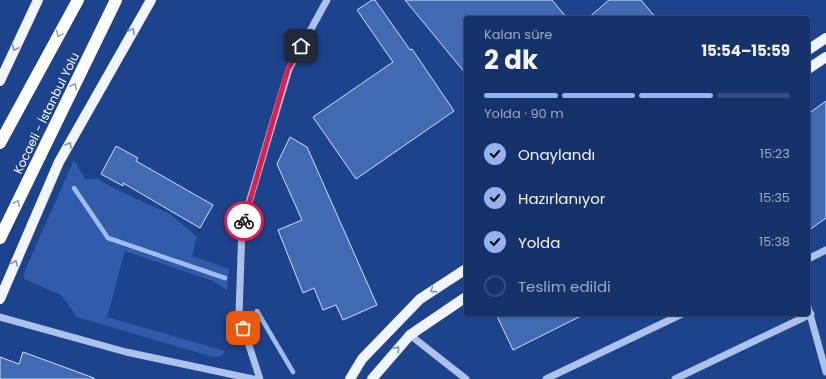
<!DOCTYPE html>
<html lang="tr">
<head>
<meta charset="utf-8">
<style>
	body { margin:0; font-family:Poppins,sans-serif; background:#1f3a70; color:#f1f3f6; height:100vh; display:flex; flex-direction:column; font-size:15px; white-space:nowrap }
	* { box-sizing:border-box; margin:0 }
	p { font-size:13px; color:#9eaac1 }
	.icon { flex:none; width:22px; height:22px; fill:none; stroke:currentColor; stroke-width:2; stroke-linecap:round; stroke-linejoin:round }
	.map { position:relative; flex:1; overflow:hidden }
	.side { position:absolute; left:464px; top:16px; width:346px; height:300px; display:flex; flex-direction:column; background:#16326a; border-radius:4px; box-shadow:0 1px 3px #0004,0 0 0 1px #354d7e }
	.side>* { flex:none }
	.pin { position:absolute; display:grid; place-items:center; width:34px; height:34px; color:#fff; margin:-17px; border-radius:8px; box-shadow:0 2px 6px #0006 }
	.courier { position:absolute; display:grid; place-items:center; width:40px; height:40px; margin:-20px; border:3px solid #e11d48; border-radius:50%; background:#fff; color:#222; box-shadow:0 1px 5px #0007 }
	.overview em { font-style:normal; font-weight:700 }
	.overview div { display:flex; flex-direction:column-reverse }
	.overview { display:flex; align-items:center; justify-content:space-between; height:68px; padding:0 20px }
	h1 { font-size:26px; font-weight:700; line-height:30px }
	.bar { display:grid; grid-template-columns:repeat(4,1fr); gap:6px 4px; align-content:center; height:48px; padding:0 20px }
	.bar i { height:5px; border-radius:3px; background:#354d7e }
	.bar .selected { background:#95b2f1 }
	.bar p { grid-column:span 4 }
	ol { padding:0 20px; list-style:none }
	li { display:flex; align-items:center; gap:12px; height:44px }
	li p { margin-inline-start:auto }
	li .icon { padding:4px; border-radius:50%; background:#95b2f1; color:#111; stroke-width:4 }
	li:last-child { color:#9eaac1 }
	li i { width:22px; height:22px; border:2px solid #354d7e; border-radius:50% }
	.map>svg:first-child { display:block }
	.green { fill:#315cab }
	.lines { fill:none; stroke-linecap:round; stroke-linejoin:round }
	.stream { stroke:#9fbcee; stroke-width:4.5 }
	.building { fill:#426ab3; stroke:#d1dff9 }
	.minor { stroke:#acc2ed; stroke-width:7 }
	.major { stroke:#f1f5ff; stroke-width:10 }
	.highway { stroke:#fff; stroke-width:12 }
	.oneway { stroke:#7d93c0 }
	.oneway2 { stroke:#8ea1c6 }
	.done { stroke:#b0bdd7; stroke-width:4; stroke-dasharray:0 7.2 }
	.route { stroke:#e11d48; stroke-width:5 }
	.labels { text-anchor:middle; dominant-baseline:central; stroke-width:3; stroke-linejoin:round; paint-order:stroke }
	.street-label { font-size:12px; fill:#fff; stroke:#1e438d }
</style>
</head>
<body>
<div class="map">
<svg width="826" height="379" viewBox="0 0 826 379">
	<rect width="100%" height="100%" fill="#1e438d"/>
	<path class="green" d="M74,160L85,179H97L132,197L170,214L197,237L192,256L229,269L227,290L213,281L125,251L107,317L225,351L222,356L213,357L77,317L61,295L24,279L25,270Z"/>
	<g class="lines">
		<path class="stream" d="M74,188L108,238L225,278
			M257,311L293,372"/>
	</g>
	<path class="building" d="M372,0H375L410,50L412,49L454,111L356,179L313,117L393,62L357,10Z
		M405,0H552L567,18H466V74Z
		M609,0H641L656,18H588Z
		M826,101V218L808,231V114Z
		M290,137L307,147L377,305L343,320L336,305L323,310L314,288L303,293L278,230L302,220L277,164Z
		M116,146L138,158L136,161L213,205L200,228L123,183V186L101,174Z
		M496,314H585L513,350Z
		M23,352L94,378V379H0V357L19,364Z"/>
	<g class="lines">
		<path class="minor" d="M808,259L826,250
			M808,307L826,372
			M0,317L126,352L253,379
			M410,335L466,379
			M260,379L239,315L242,226L289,69L327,0
			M546,379L682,314
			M675,379L811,314"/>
		<path class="major" d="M808,50L826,38
			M808,69L826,57
			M0,81L38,0
			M0,299L59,162L151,0
			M350,379L362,359L420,299L466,269
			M372,379L410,335L466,297"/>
		<path class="highway" d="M0,143L78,0
			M0,238L116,0"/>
	</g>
	<defs><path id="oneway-chevron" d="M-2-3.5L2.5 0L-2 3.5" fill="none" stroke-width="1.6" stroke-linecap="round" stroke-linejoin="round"/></defs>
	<g class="oneway">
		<use href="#oneway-chevron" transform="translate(132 31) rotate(-61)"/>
		<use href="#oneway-chevron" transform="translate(15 48) rotate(115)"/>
		<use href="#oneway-chevron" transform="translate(69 145) rotate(-61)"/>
		<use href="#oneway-chevron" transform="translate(15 263) rotate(-67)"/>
		<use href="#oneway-chevron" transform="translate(433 290) rotate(147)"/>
		<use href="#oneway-chevron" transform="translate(397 349) rotate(-49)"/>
	</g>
	<g class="oneway2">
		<use href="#oneway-chevron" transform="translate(59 34) rotate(118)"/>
		<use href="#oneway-chevron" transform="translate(74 86) rotate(-64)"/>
		<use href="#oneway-chevron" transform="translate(17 203) rotate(-64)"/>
	</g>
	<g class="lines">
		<path class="done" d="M243,328L239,315L244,221"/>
		<path class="route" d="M244,221L288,69L301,46"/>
	</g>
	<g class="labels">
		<g class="street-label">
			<text transform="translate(46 113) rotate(-64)">Kocaeli - İstanbul Yolu</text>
		</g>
	</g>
</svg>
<div class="pin" style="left:243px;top:328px;background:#ea580c"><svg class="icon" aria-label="bag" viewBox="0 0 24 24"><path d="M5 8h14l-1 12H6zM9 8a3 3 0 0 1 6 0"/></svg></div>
<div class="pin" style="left:301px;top:46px;background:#1f2937"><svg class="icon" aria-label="home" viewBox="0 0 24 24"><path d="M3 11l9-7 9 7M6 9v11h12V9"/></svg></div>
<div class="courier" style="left:244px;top:221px"><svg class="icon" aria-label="bike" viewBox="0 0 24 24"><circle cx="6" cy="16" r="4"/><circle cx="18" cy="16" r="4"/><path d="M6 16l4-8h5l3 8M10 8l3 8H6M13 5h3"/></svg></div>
<section class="side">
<div class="overview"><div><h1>2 dk</h1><p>Kalan süre</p></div><em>15:54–15:59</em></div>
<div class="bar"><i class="selected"></i><i class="selected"></i><i class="selected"></i><i></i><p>Yolda · 90 m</p></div>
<ol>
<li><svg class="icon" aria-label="check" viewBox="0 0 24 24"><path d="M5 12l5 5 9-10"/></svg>Onaylandı<p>15:23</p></li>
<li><svg class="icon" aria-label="check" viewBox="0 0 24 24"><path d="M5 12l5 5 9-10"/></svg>Hazırlanıyor<p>15:35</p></li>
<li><svg class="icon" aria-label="check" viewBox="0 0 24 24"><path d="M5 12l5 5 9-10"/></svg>Yolda<p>15:38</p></li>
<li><i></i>Teslim edildi</li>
</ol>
</section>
</div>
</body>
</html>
